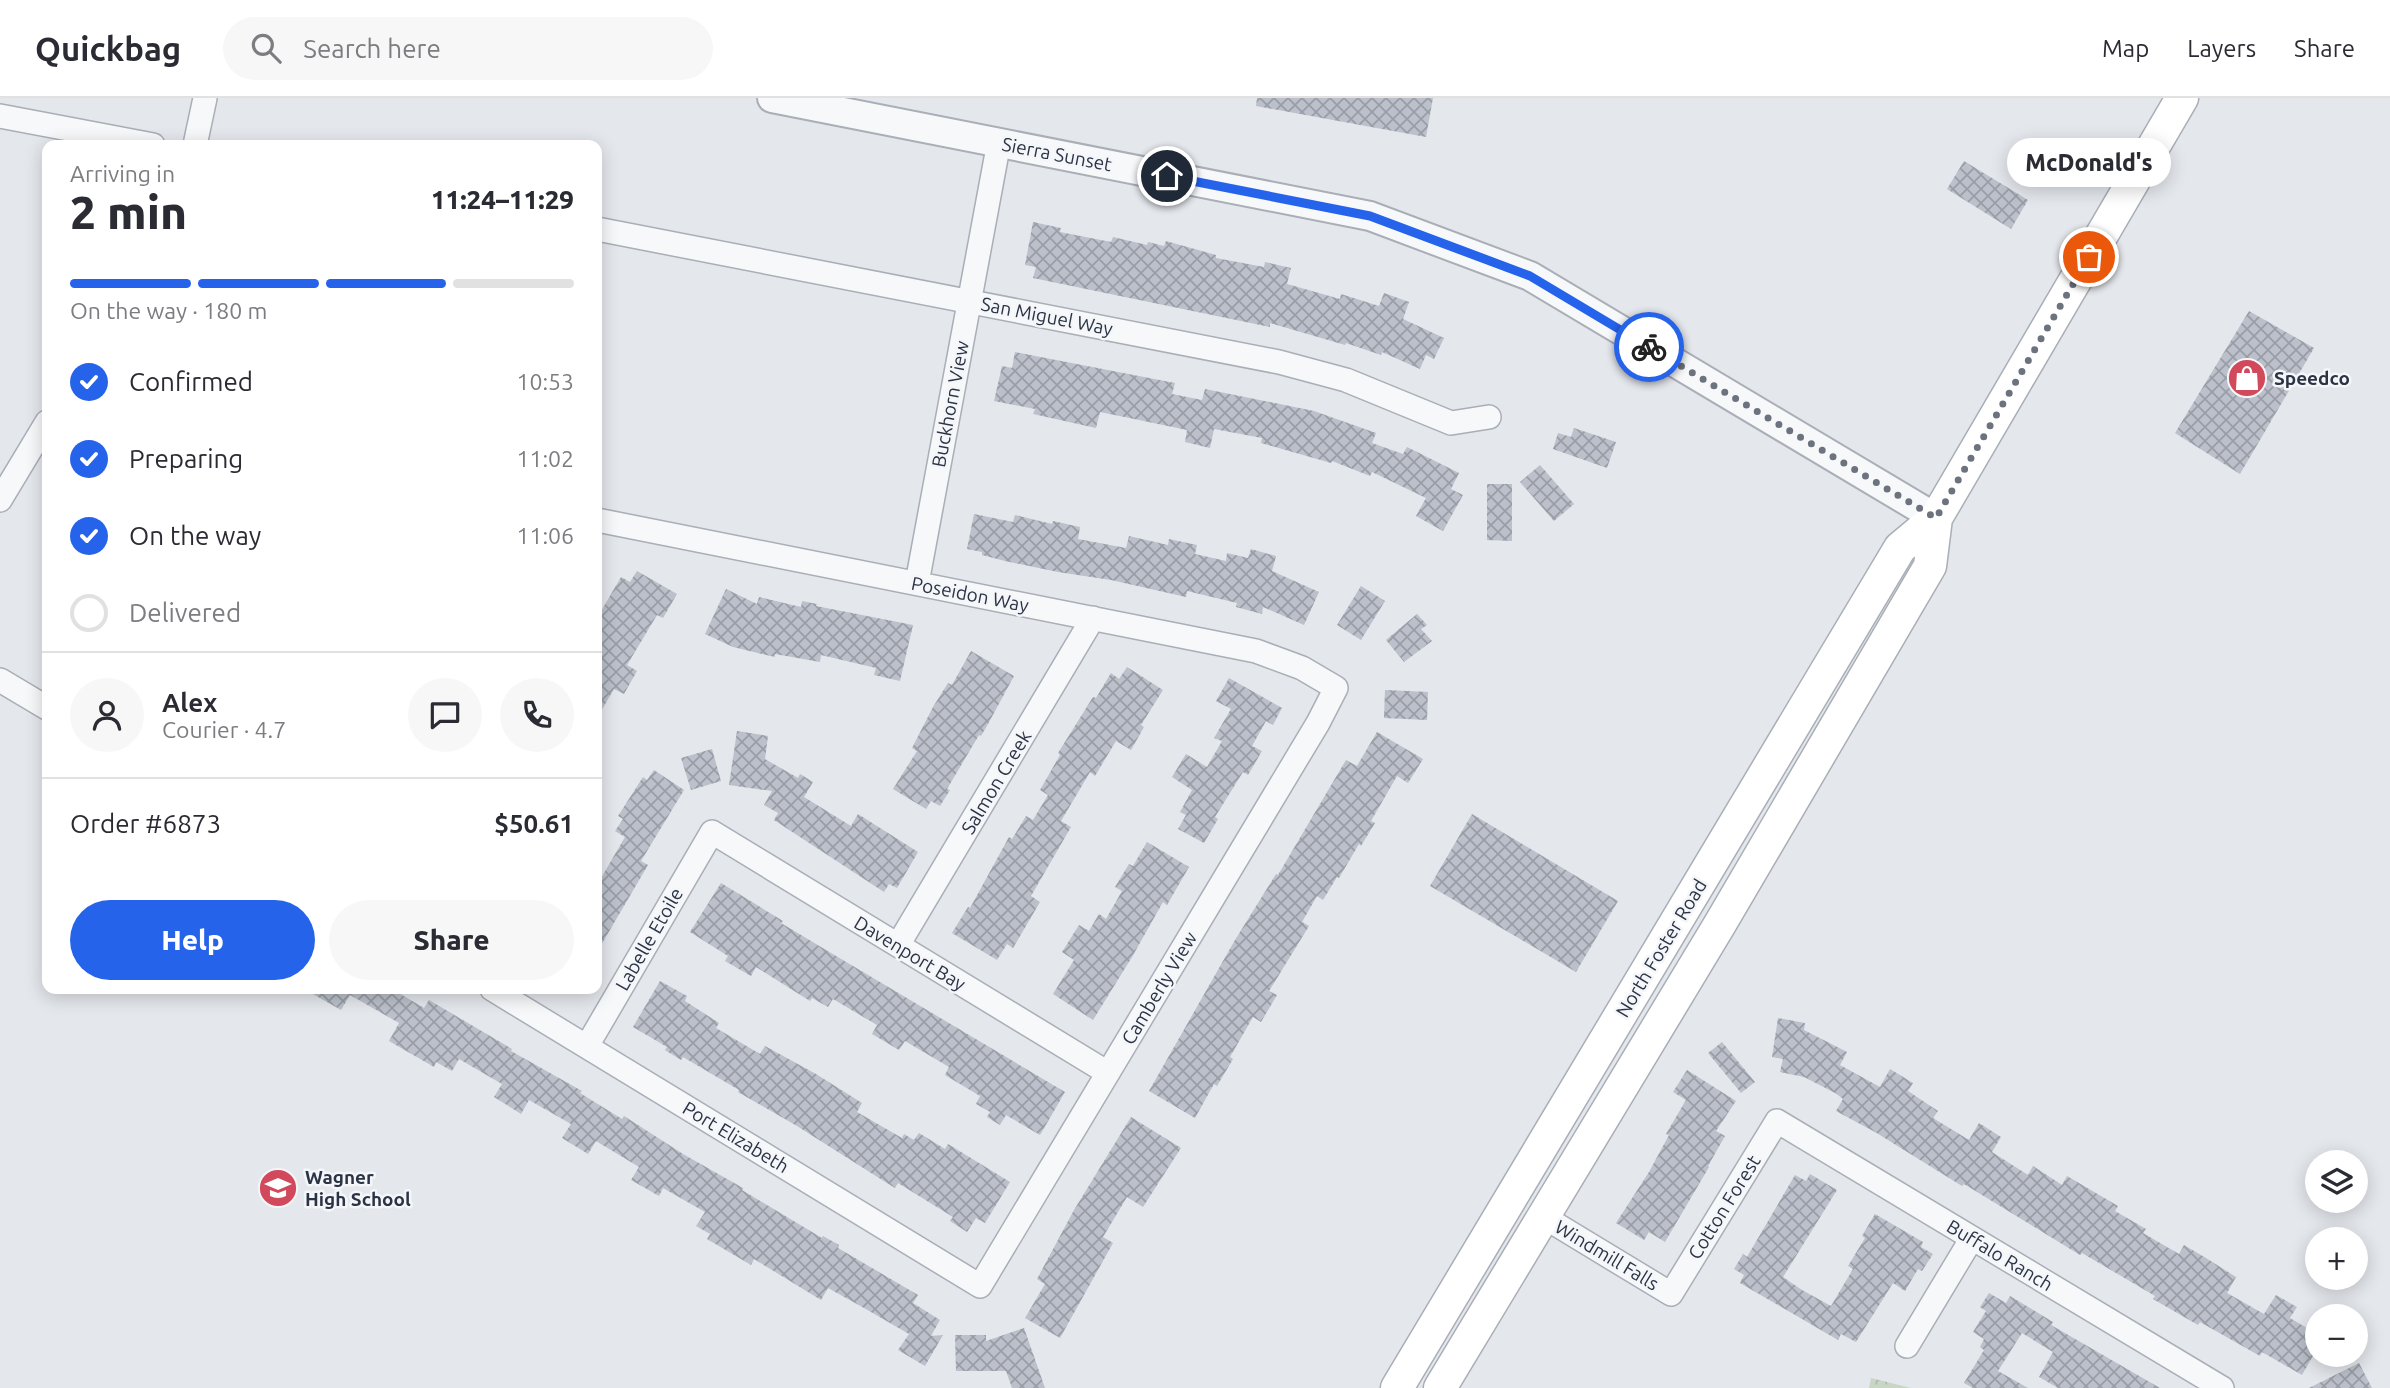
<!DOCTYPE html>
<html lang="en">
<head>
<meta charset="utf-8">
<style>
	body { margin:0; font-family:Ubuntu,sans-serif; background:#f7f7f7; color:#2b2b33; height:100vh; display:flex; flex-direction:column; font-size:26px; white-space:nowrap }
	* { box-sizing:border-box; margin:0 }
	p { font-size:23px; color:#7c7c81 }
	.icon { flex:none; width:38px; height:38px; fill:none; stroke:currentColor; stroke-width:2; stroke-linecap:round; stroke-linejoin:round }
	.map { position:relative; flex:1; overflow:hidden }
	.details { position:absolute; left:42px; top:42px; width:560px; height:854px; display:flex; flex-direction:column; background:#fff; border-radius:14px; box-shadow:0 4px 18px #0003 }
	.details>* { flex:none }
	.fabs { position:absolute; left:2305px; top:1052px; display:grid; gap:14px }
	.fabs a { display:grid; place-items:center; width:63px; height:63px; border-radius:50%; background:#fff; box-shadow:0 4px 18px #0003; font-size:35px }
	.pin { position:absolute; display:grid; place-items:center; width:60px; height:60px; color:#fff; margin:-30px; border:4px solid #fff; border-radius:50%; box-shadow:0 2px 7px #0007 }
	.courier { position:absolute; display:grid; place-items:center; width:70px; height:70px; margin:-35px; border:5px solid #2563eb; border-radius:50%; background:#fff; color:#222; box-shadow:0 2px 9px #0007 }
	.bubble { position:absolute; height:49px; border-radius:24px; background:#fff; box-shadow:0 4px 18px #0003; font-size:23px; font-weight:800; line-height:49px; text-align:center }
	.summary em { font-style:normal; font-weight:800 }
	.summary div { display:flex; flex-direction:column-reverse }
	.summary { display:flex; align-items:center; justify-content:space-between; height:119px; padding:0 28px }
	h1 { font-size:46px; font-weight:800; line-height:52px }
	.bar { display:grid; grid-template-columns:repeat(4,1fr); gap:10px 7px; align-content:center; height:84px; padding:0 28px }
	.bar i { height:9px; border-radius:5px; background:#e1e1e2 }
	.bar .active { background:#2563eb }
	.bar p { grid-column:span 4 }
	.line { display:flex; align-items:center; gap:18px; padding:0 28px; border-top:2px solid #e1e1e2 }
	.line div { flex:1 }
	.round { display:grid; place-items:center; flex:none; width:74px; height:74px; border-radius:37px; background:#f7f7f7 }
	ol { padding:0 28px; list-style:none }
	li { display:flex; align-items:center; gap:21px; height:77px }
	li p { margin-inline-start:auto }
	li .icon { padding:7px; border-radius:50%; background:#2563eb; color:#fff; stroke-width:4 }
	li:last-child { color:#7c7c81 }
	li i { width:38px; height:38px; border:4px solid #e1e1e2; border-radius:50% }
	.primary-button { display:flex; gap:14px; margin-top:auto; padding:14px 28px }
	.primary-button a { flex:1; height:80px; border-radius:42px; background:#2563eb; color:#fff; font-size:28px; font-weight:800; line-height:80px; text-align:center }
	.primary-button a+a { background:#f7f7f7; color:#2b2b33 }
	header { display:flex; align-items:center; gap:42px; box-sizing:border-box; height:98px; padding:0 35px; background:#fff; border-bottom:2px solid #e1e1e2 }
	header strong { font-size:33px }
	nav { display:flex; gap:38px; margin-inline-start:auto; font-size:24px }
	.search { width:490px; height:63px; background:#f7f7f7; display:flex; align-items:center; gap:18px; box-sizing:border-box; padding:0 24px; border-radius:38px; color:#7c7c81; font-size:26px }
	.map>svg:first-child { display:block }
	.park { fill:url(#park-crowns) }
	.building { fill:url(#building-cross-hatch) }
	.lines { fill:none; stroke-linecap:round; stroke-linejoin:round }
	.minor-casing { stroke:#a9aeb7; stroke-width:26 }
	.tertiary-casing { stroke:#a9aeb7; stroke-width:32 }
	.secondary-casing { stroke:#a9aeb7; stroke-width:35 }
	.minor { stroke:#f7f8fa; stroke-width:23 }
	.tertiary { stroke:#f7f8fa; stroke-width:28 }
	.secondary { stroke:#fff; stroke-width:32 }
	.done { stroke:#6c737f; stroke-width:7; stroke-dasharray:0 12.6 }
	.route { stroke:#2563eb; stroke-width:9 }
	.labels { text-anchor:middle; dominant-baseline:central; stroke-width:5; stroke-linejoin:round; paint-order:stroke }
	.street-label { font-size:19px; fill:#2b3445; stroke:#f4f6f9 }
	.poi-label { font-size:19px; font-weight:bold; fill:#2b3445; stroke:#f4f6f9; text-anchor:start }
</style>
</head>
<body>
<header>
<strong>Quickbag</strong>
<div class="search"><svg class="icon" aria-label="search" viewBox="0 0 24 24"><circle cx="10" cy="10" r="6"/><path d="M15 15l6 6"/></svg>Search here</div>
<nav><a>Map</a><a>Layers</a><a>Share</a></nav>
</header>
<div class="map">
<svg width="2390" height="1290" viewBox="0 0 2390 1290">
	<defs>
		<pattern id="park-crowns" width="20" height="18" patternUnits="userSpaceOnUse" patternTransform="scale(1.75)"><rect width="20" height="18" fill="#c9d6c5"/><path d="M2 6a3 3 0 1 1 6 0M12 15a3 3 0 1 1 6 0" fill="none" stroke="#adb8ab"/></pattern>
		<pattern id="building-cross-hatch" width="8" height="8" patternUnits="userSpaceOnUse" patternTransform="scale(1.75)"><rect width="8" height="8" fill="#bbc0ca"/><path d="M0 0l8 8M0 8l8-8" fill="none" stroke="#989da6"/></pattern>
	</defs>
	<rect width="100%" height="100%" fill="#e4e7ec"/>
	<path class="park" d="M1871,1280L1911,1290H1869Z"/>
	<path class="building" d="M1257,0H1433L1426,39L1256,8Z
		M1964,63L2028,102L2011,131L1947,91Z
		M1033,124L1061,130L1060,134L1111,144L1113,139L1147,147L1148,144L1164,148L1166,143L1216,157V160L1264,169L1265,164L1291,170L1287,186L1340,201L1341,196L1379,208L1384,195L1409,204L1403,221L1444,240L1434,261L1426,257L1420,271L1382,254L1381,257L1346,245L1345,247L1270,225V229L1033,180L1036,169L1025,167Z
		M2249,213L2314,250L2240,376L2175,335Z
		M1015,254L1175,285L1172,296L1202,302L1205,291L1314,313L1376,335L1372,345L1403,356L1407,349L1459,375L1451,391L1463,397L1443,433L1416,418L1426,400L1372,374L1370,378L1332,363L1331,365L1261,345L1262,340L1214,331L1210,350L1185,344L1187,332L1139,322L1100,314L1096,330L1033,316L1035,311L994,303L1002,268L1012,270Z
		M1574,330L1616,344L1607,370L1553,351L1558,335L1571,339Z
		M1540,367L1574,406L1554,423L1520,384Z
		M1487,386H1512V443L1487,442Z
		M974,416L1013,424L1015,417L1052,426L1053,423L1080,429L1078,441L1126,450L1129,438L1168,447L1169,441L1197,447L1195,456L1226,463L1227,455L1248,460L1251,451L1276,458L1272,473L1319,494L1304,527L1263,509L1262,516L1236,509L1237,505L1187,493L1186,499L1111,482L1058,474L1005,463L982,457V454L967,451Z
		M637,473L677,496L663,520L657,517L627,567L637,573L624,596L614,591L597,620V520L621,479L630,484Z
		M1361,488L1385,503L1361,542L1337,527Z
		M726,491L757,506L759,499L801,509L802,503L817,506L816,508L913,527L900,583L874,577L876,570L821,557L820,564L775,556V559L733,549L705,536Z
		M1417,516L1427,527L1421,531L1432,543L1404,564L1386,542Z
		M971,553L1014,578L988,626L981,638L979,637L947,691L950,692L940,708L931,703L926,711L893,691L917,653L912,650L933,609L948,585L952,587Z
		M1127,569L1163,592L1141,627L1144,629L1131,652L1116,643L1095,678L1090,674L1061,723L1071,729L1031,798L1040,804L1013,850L1007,846L997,862L952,835L968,809L970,810L1009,739L1012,741L1026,718L1033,722L1048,697L1040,692L1060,657L1058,655L1093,599L1096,600L1111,575L1119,581Z
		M1229,580L1282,610L1273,627L1266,623L1252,648L1262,653L1248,677L1243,674L1215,719L1218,721L1204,745L1178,731L1186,717L1180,714L1192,692L1172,679L1186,656L1207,669L1222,643L1214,640L1231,611L1216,603Z
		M1385,592L1428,594L1427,622L1384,620Z
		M737,633L768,638L765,661L798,680L800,676L813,684L804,699L851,728L858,716L918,754L897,790L889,786L884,794L774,722L778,715L764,707L772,693L729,687Z
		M1377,634L1423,661L1408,685L1397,678L1371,723L1375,725L1361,748L1359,746L1339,780L1337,779L1323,802L1317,798L1302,824L1309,828L1269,893L1277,897L1261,924L1253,919L1230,959L1233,961L1217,988L1214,986L1195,1020L1149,993L1235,842L1276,776L1278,777L1346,662L1357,668Z
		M712,651L721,683L691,692L681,660Z
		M654,672L684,692L641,763L648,767L597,854V787L625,739L615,733L623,721L618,718L643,679L647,682Z
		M1472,716L1618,803L1576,874L1430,788Z
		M1147,744L1189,769L1167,807L1163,804L1132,859L1093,922L1053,896L1074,862L1062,854L1079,827L1089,833L1099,816L1106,821L1122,793L1115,789L1129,766L1133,768Z
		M721,785L783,823L781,825L826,852L1065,994L1040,1037L1006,1017L1000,1027L987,1019L990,1014L976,1006L980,998L945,977L949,969L905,943L899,952L872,936L877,927L833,901L828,909L812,900L810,903L756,869L751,878L725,863L728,858L690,834Z
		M660,883L687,898L685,903L719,925L716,930L760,956L765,948L816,976L862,1005L857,1014L902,1040L904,1036L914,1042L919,1035L945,1051L948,1046L1010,1084L985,1125L976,1120L967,1134L950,1123L953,1119L898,1085L895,1090L879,1080L797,1028L738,994L739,992L683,959L681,962L665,952L667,949L633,929Z
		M304,891H392L424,910L429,902L512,951L511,953L582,993L580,995L622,1021L624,1018L683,1056L743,1090L742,1092L822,1140L823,1138L839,1147L838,1150L918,1197L913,1205L940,1222L931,1238L943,1237L925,1268L898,1252L909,1236L864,1210L828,1190L821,1202L754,1161L751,1167L707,1141L710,1136L696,1128L705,1114L663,1090L659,1098L631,1082L639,1069L596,1043L588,1056L562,1040L571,1026L529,1002L521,1016L494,999L502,986L459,961L452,973L436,964L434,969L389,943L399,925L350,897L341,912Z
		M1778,920L1805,925L1804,932L1847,954L1840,967L1880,989L1890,971L1913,985L1908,993L1938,1013L1933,1020L1969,1042L1979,1025L2001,1039L1992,1054L2028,1077L2033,1068L2062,1087L2067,1078L2118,1108L2115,1113L2146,1131L2143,1135L2179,1156L2184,1147L2206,1160L2236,1179L2227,1195L2264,1216L2276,1197L2297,1209L2290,1220L2317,1236V1251L2302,1277L2262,1254L2260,1258L2200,1224L2198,1227L2153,1201L2155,1198L2133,1185L2082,1155L2080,1157L1964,1086L1962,1088L1875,1034L1836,1013L1843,1001L1837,996L1804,979L1780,974L1783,961L1772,959Z
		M1722,944L1755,984L1741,995L1708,955Z
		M1687,972L1736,1003L1716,1033L1725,1038L1708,1068L1709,1069L1665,1144L1649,1134L1644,1142L1616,1125L1649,1074L1669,1037L1666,1036L1686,1002L1673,994Z
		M1131,1019L1181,1050L1143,1109L1127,1099L1103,1139L1113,1145L1060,1240L1025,1220L1045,1186L1037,1181L1074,1112Z
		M1810,1076L1837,1092L1783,1179L1802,1192L1831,1208L1853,1171L1848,1168L1865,1140L1862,1138L1875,1116L1923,1144L1921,1149L1933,1156L1922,1173L1918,1171L1905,1193L1893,1185L1856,1244L1841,1236L1838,1242L1740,1185L1744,1177L1734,1171L1743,1156L1747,1159L1795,1077L1806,1083Z
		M1989,1195L2006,1205L2010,1198L2053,1224L2051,1227L2160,1290H2058L2039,1279L2053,1254L2022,1235L1998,1273L2028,1290H1973L1964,1285L1984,1252L1980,1249L1984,1241L1973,1234L1986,1213L1980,1209Z
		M1024,1230L1045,1290H1012L1006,1273H956L955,1237H986V1243Z
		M2359,1265L2372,1290H2309Z"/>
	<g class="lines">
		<g class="minor-casing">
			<path id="minor" d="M0,18L153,47
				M195,47L205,0
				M597,131L1279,264L1346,282L1451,325L1489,319
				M0,402L47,324
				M917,485L999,44
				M0,582L47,610
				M898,847L1093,520
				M492,891L980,1188L1318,625L1336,590L1302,570L1256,553L597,422
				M587,948L712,734L1108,975
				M1544,1119L1671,1196L1777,1023L2222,1290
				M1907,1248L1972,1140"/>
		</g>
		<g class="tertiary-casing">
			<path id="tertiary" d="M772,0L1370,118L1530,178L1936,420"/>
		</g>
		<g class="secondary-casing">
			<path id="secondary" d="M1397,1290L1900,450L1936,420L2182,0
				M1440,1290L1720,826L1930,468L1936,420"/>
		</g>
		<use href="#minor" class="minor"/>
		<use href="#tertiary" class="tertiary"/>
		<use href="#secondary" class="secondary"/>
	</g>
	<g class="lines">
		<path class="done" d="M1649,249L1936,420L2089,159"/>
		<path class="route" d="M1167,78L1370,118L1530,178L1649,249"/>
	</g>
	<defs>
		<g id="shop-disc" transform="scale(2.0125)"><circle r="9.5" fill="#d1495b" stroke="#f4f6f9"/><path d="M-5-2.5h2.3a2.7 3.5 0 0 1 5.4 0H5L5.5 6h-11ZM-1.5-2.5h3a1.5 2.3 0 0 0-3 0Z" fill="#fff"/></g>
		<g id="school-disc" transform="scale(2.0125)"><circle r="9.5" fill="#d1495b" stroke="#f4f6f9"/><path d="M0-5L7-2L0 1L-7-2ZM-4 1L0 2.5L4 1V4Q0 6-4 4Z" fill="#fff"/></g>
	</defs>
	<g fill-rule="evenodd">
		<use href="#shop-disc" x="2247" y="280"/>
		<use href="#school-disc" x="278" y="1090"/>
	</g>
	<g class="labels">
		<g class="street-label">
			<text transform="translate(1057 56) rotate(11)">Sierra Sunset</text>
			<text transform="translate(1047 218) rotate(11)">San Miguel Way</text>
			<text transform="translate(950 306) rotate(-79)">Buckhorn View</text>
			<text transform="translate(970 496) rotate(11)">Poseidon Way</text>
			<text transform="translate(996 684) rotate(-59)">Salmon Creek</text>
			<text transform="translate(649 841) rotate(-60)">Labelle Etoile</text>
			<text transform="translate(1661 850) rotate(-59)">North Foster Road</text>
			<text transform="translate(910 855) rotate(31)">Davenport Bay</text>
			<text transform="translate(1159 890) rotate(-59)">Camberly View</text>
			<text transform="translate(736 1039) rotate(31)">Port Elizabeth</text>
			<text transform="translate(1724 1109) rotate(-58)">Cotton Forest</text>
			<text transform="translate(1607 1157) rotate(31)">Windmill Falls</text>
			<text transform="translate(2000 1157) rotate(31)">Buffalo Ranch</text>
		</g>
		<g class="poi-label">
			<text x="2274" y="280">Speedco</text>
			<text x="305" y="1079">Wagner<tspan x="305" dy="22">High School</tspan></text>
		</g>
	</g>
</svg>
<div class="fabs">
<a><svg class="icon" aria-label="layers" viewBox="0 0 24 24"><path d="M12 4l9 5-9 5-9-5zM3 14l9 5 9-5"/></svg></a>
<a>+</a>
<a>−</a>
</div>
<div class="pin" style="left:2089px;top:159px;background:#ea580c"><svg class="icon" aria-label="bag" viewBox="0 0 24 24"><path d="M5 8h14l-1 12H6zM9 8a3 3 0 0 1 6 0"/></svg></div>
<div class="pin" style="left:1167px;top:78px;background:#1f2937"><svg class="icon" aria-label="home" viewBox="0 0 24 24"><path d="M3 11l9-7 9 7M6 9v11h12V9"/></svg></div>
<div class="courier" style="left:1649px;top:249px"><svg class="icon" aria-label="bike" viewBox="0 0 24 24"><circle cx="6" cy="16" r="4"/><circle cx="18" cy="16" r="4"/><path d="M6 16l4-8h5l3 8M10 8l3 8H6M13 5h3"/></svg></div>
<div class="bubble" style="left:2007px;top:40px;width:164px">McDonald's</div>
<section class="details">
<div class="summary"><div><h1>2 min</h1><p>Arriving in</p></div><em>11:24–11:29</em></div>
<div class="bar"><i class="active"></i><i class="active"></i><i class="active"></i><i></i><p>On the way · 180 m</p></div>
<ol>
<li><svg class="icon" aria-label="check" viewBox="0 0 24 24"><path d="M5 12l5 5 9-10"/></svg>Confirmed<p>10:53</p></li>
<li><svg class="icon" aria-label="check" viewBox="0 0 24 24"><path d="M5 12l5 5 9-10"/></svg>Preparing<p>11:02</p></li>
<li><svg class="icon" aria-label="check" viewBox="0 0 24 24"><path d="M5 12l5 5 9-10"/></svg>On the way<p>11:06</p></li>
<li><i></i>Delivered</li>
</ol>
<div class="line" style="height:126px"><a class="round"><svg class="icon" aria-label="person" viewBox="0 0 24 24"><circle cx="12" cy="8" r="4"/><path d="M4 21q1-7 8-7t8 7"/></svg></a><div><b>Alex</b><p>Courier · 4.7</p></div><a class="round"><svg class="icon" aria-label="chat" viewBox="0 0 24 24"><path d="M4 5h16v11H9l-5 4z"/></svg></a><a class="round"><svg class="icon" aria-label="phone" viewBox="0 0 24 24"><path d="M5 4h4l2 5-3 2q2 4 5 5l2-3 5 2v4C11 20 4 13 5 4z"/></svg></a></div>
<div class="line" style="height:91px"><div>Order #6873</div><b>$50.61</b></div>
<div class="primary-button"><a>Help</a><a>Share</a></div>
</section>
</div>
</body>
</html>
